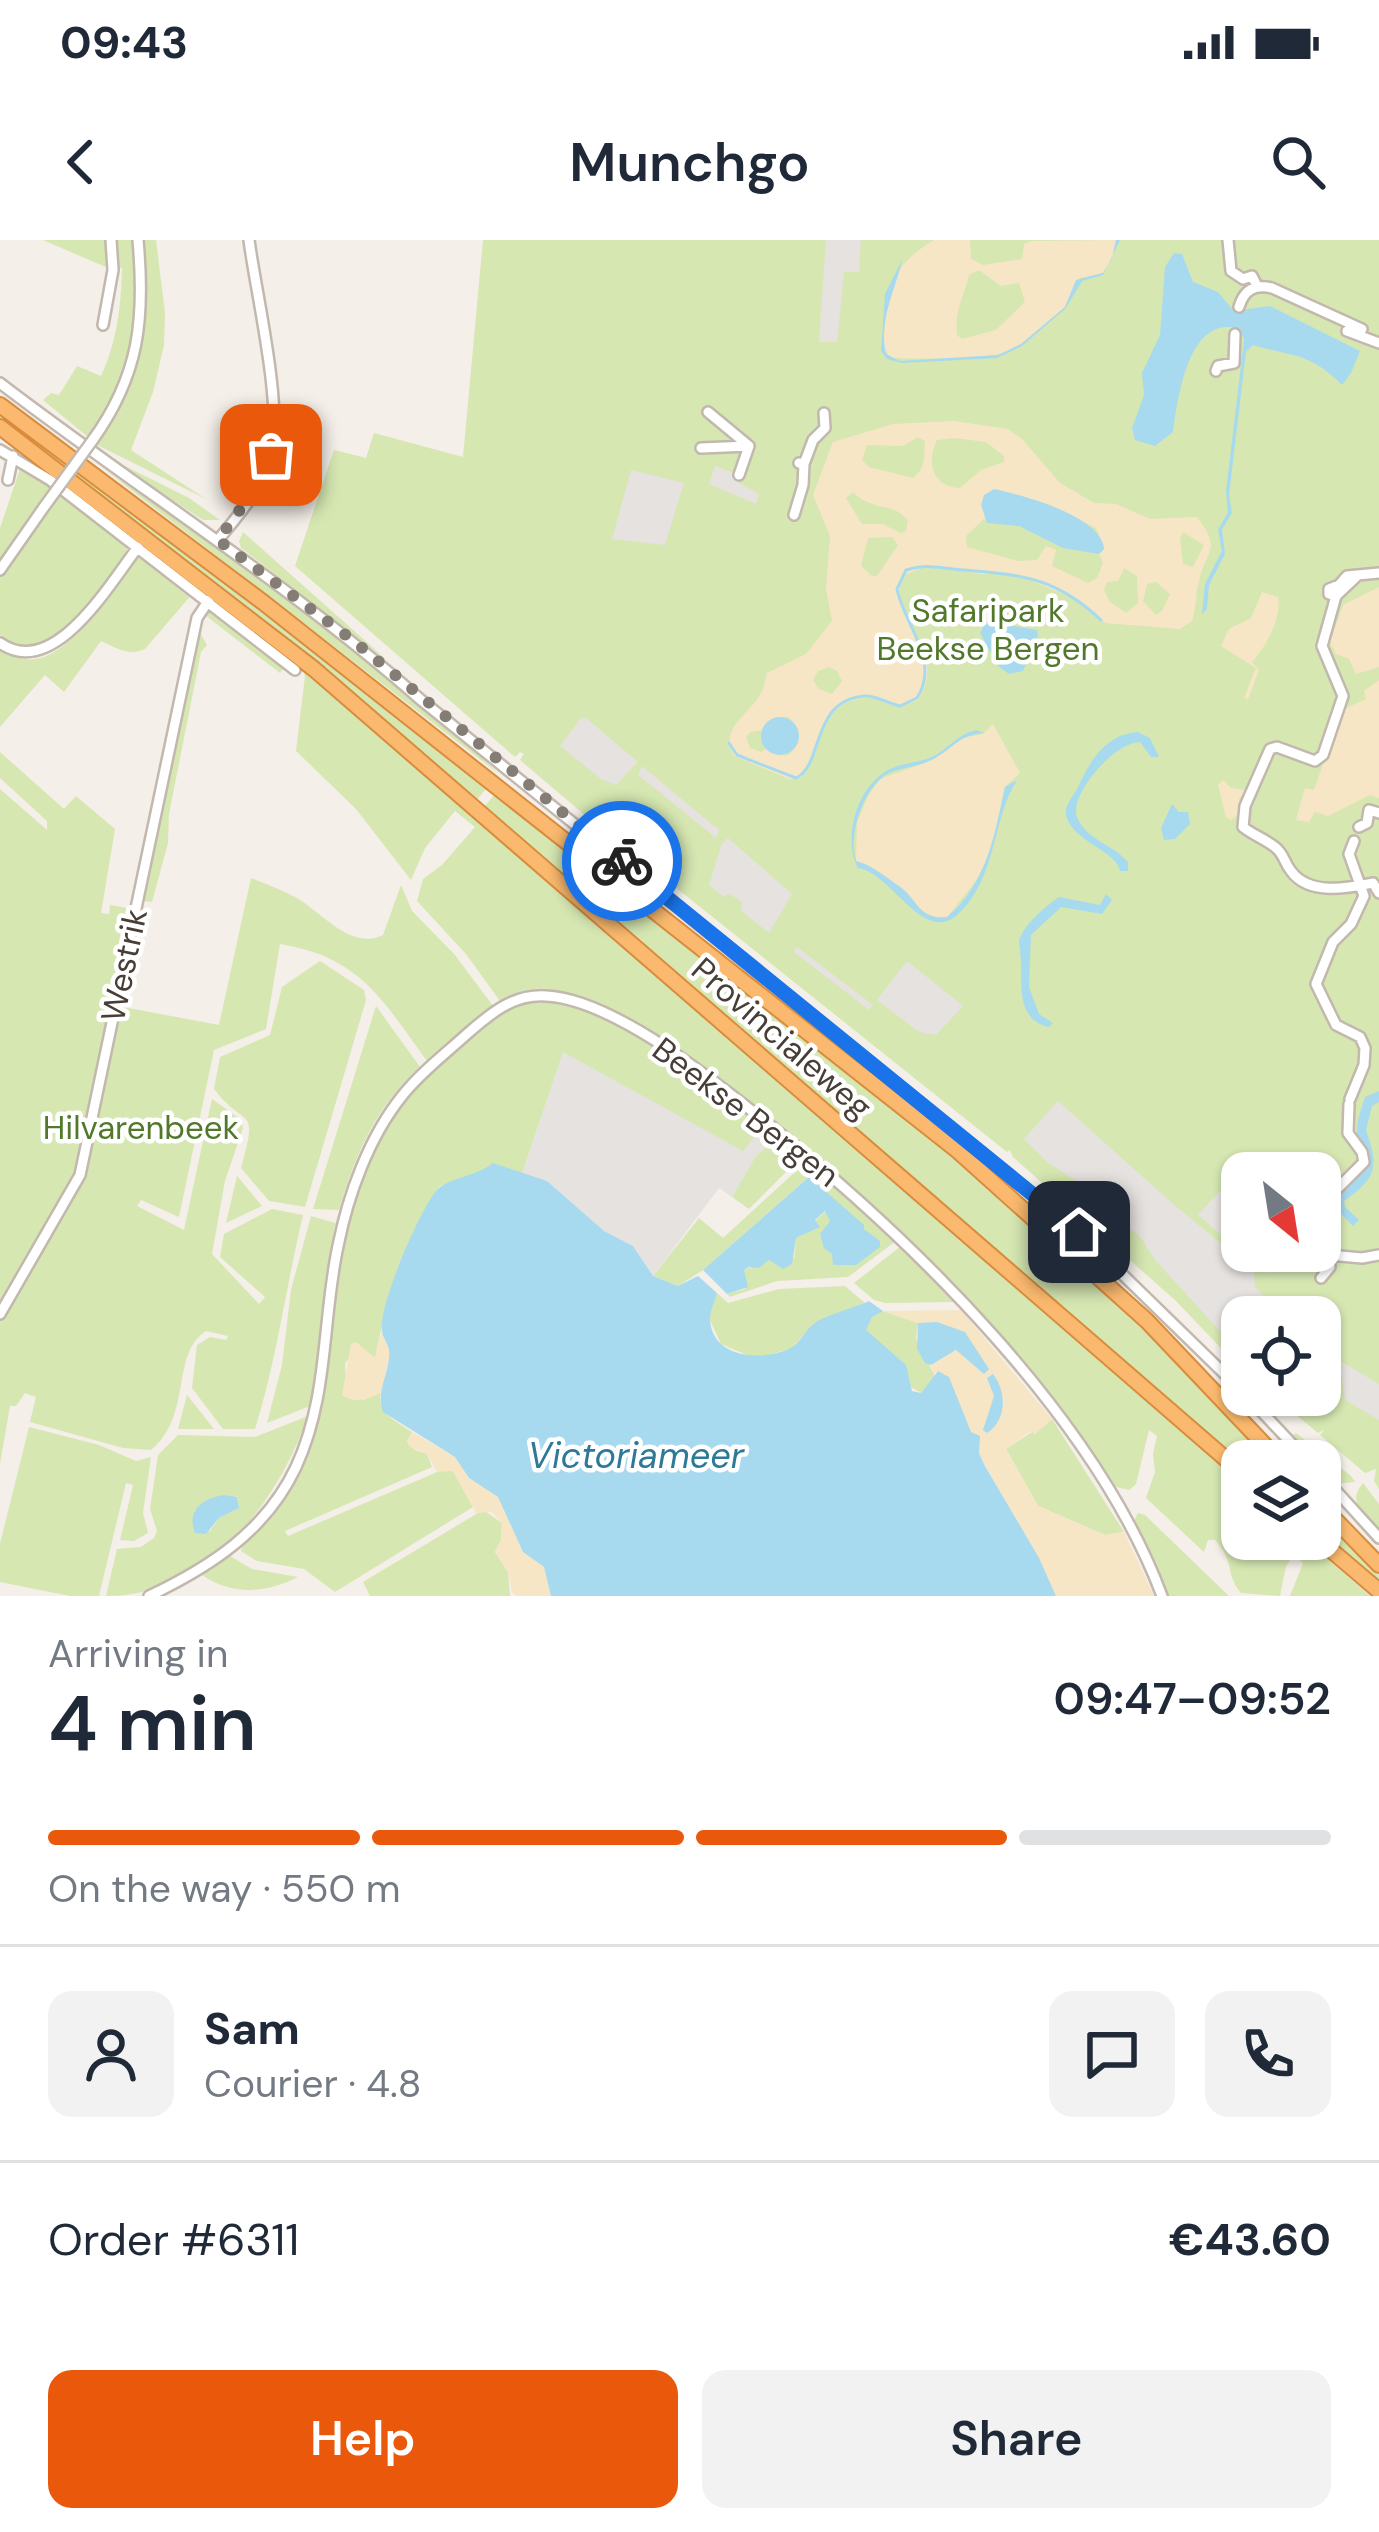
<!DOCTYPE html>
<html lang="en">
<head>
<meta charset="utf-8">
<style>
	body { margin:0; font-family:"DM Sans",sans-serif; background:#f2f2f3; color:#1f2937; height:100vh; display:flex; flex-direction:column; font-size:45px; white-space:nowrap }
	* { box-sizing:border-box; margin:0 }
	p { font-size:39px; color:#747a83 }
	.icon { flex:none; width:66px; height:66px; fill:none; stroke:currentColor; stroke-width:2; stroke-linecap:round; stroke-linejoin:round }
	.map { position:relative; height:1356px; overflow:hidden }
	.drawer { display:flex; flex-direction:column; background:#fff; flex:1 }
	.drawer>* { flex:none }
	.needle { width:78px; rotate:150deg }
	.tools { position:absolute; left:1221px; top:912px; display:grid; gap:24px }
	.tools a { display:grid; place-items:center; width:120px; height:120px; border-radius:24px; background:#fff; box-shadow:0 3px 9px #0004; font-size:60px }
	.pin { position:absolute; display:grid; place-items:center; width:102px; height:102px; color:#fff; margin:-51px; border-radius:24px; box-shadow:0 6px 18px #0006 }
	.courier { position:absolute; display:grid; place-items:center; width:120px; height:120px; margin:-60px; border:9px solid #1a73e8; border-radius:50%; background:#fff; color:#222; box-shadow:0 3px 15px #0007 }
	.overview em { font-style:normal; font-weight:600 }
	.overview div { display:flex; flex-direction:column-reverse }
	.overview { display:flex; align-items:center; justify-content:space-between; height:204px; padding:0 48px }
	h1 { font-size:78px; font-weight:600; line-height:90px }
	.bar { display:grid; grid-template-columns:repeat(4,1fr); gap:18px 12px; align-content:center; height:144px; padding:0 48px }
	.bar i { height:15px; border-radius:9px; background:#e0e1e3 }
	.bar .active { background:#ea580c }
	.bar p { grid-column:span 4 }
	.line { display:flex; align-items:center; gap:30px; padding:0 48px; border-top:3px solid #e0e1e3 }
	.line div { flex:1 }
	.round { display:grid; place-items:center; flex:none; width:126px; height:126px; border-radius:24px; background:#f2f2f3 }
	.action { display:flex; gap:24px; margin-top:auto; padding:24px 48px }
	.action a { flex:1; height:138px; border-radius:24px; background:#ea580c; color:#fff; font-size:48px; font-weight:600; line-height:138px; text-align:center }
	.action a+a { background:#f2f2f3; color:#1f2937 }
	.status { display:flex; justify-content:space-between; align-items:center; height:84px; padding:0 60px; background:#fff; direction:ltr }
	.status svg { height:33px; fill:currentColor }
	header { display:flex; justify-content:space-between; align-items:center; height:156px; padding:0 48px; background:#fff; font-size:54px; font-weight:600 }
	.map>svg:first-child { display:block }
	.green { fill:#d6e7b2; fill-rule:evenodd }
	.sand { fill:#f7e6c6; fill-rule:evenodd }
	.parking { fill:#e5e2e0 }
	.water { fill:#a7daee }
	.lines { fill:none; stroke-linecap:round; stroke-linejoin:round }
	.stream { stroke:#a7daee; stroke-width:3 }
	.minor-casing { stroke:#c2b8ae; stroke-width:14 }
	.highway-casing { stroke:#d98c3d; stroke-width:18 }
	.minor { stroke:#fff; stroke-width:9 }
	.highway { stroke:#fab96e; stroke-width:14 }
	.minor-bridge-casing { stroke:#c2b8ae; stroke-width:14; stroke-linecap:butt }
	.minor-bridge { stroke:#fff; stroke-width:9 }
	.done { stroke:#847d75; stroke-width:12; stroke-dasharray:0 21.6 }
	.route { stroke:#1a73e8; stroke-width:15 }
	.labels { text-anchor:middle; dominant-baseline:central; stroke-width:9; stroke-linejoin:round; paint-order:stroke }
	.park-label { font-size:33px; fill:#52782b; stroke:#fff }
	.street-label { font-size:33px; fill:#473f37; stroke:#fff }
	.water-label { font-size:36px; font-style:italic; fill:#2e7998; stroke:#fff }
</style>
</head>
<body>
<div class="status"><b>09:43</b><svg viewBox="0 0 49 12"><path d="M0 12V9h3v3zM5 12V6h3v6zM10 12V3h3v9zM15 12V0h3v12zM26 1h20v11H26zM47 4h2v5h-2z"/></svg></div>
<header><svg class="icon" aria-label="back" viewBox="0 0 24 24"><path d="M15 5l-7 7 7 7"/></svg>Munchgo<svg class="icon" aria-label="search" viewBox="0 0 24 24"><circle cx="10" cy="10" r="6"/><path d="M15 15l6 6"/></svg></header>
<div class="map">
<svg width="1379" height="1356" viewBox="0 0 1379 1356">
	<rect width="100%" height="100%" fill="#f4efe8"/>
	<path class="green" d="M43,0H107L108,28Z
		M116,0H133C139,77 135,133 88,197L43,160L51,153L59,155L77,126L101,136C117,101 121,67 122,28L117,27Z
		M141,0H156L165,73L164,105L153,152L131,210L206,259L95,204C142,126 150,90 141,0Z
		M483,0H1379V1249L1374,1241L1376,1229L1365,1233L1320,1195L1324,1190L1318,1193L1272,1155H1320V1077H1242V1130L1175,1060L1013,917L1010,910L1007,912L620,603L626,579L614,570L600,588L520,520L524,514L520,512L515,517L295,326L334,210L366,218L374,193L463,217ZM1242,933H1320V1011H1242Z
		M0,169L489,545L476,561L313,418L0,179Z
		M107,217L189,258L220,280H203Z
		M21,226L52,247L0,320V288Z
		M104,229L300,364L436,475L499,534Z
		M60,252L128,305L127,309C106,347 48,437 0,395V337Z
		M243,292L389,422L241,308L239,301Z
		M140,317H146L193,353L145,409C129,417 115,407 101,401L64,452L45,435L0,487V409C64,453 100,346 140,317Z
		M211,369L285,426L280,433L205,375Z
		M199,391L207,405L201,412L169,574L168,603L152,662L144,661Z
		M302,426L1242,1244V1299H1304L1370,1356H1290L1303,1323L1294,1315L1286,1326L1280,1356L1241,1353C1224,1332 1236,1323 1215,1300H1208L1204,1312L1146,1258L1155,1232L1153,1214L1157,1196L1149,1190L1136,1244L1129,1250L1108,1245C1066,1188 1026,1129 981,1075C894,974 785,885 675,812C637,787 598,759 553,750C533,746 517,751 500,761L466,714L417,661L423,639L442,625L475,587L455,571L425,608L411,640L356,569L296,511L305,436Z
		M0,512L64,569L76,556L115,589L101,673L109,674L110,665L133,669L106,794L115,799L123,767L219,785L251,638C267,644 282,650 297,658C322,673 352,711 383,695L401,645L412,671L455,715L493,766L427,821C383,761 361,717 280,704L266,789L214,810L179,977L141,960L137,966L184,990L212,859L240,879L243,888L225,941L212,1014L259,1064L265,1057L220,1017L224,994L272,969L303,975C286,1046 277,1119 255,1189H223L192,1148L197,1105L210,1097L226,1100L228,1096L206,1091C170,1114 193,1176 151,1210L123,1208L30,1182L36,1157L25,1153L16,1166H10L0,1224V1080L27,1037L22,1033L0,1071V549L47,590V581L0,538Z
		M497,552L957,918L1108,1052L1270,1221H1242V1226L483,568Z
		M320,721L364,750L366,760L305,967L269,961L241,928C259,862 246,891 214,849L220,817L270,795L282,747Z
		M531,761C614,762 700,838 763,886L743,912L563,813L522,934C486,923 472,939 440,946C405,999 387,1057 375,1119L361,1107L345,1123L346,1142L363,1160L381,1153C375,1173 398,1182 412,1192L407,1201L415,1210L427,1214L432,1227L285,1291L288,1296L442,1230L453,1231L473,1267L335,1352L304,1329L257,1321L241,1311L242,1306C333,1225 324,1121 342,1012C349,971 378,893 403,860C417,841 438,825 455,809C477,790 502,766 531,761Z
		M376,766L420,827C376,866 355,915 339,970L313,969Z
		M777,897L801,917L749,969L732,957L755,917Z
		M806,922L896,1001L848,1037L777,1041L730,1057L727,1054L745,1049L744,1030L769,1020L794,1018L796,998L819,987L815,981L826,971L830,981L820,995L832,1014L872,997L809,937L703,1030L678,1046L653,1036L699,978L723,998Z
		M237,936L262,966L226,983Z
		M311,976L335,983L313,1153L310,1166L267,1183L282,1125L291,1050Z
		M901,1006L954,1062L885,1063L874,1060L854,1043Z
		M845,1046L865,1063L839,1077L813,1084L792,1108L756,1119L721,1104L709,1078L717,1053L728,1063L779,1049Z
		M883,1071L918,1083L916,1099L935,1136L921,1153L909,1146L905,1130L865,1090L872,1077Z
		M187,1155L214,1189H178Z
		M308,1176C277,1264 207,1356 106,1356L117,1309L141,1307L154,1298L157,1291L150,1269L158,1215L178,1195L255,1197ZM237,1256L239,1268L219,1278L210,1291L196,1293L194,1271Z
		M1052,1179L1124,1292L1105,1295L1038,1266L1006,1209Z
		M29,1187L99,1205L136,1221L151,1217L143,1273L148,1293L134,1301L120,1300L133,1245L126,1243L99,1356H70L0,1342V1304Z
		M1296,1193L1351,1236L1355,1242L1334,1244L1320,1227V1221H1315L1293,1195Z
		M1363,1243L1379,1264V1290C1364,1275 1346,1263 1363,1243Z
		M483,1270L502,1283L501,1300L495,1312L508,1332L510,1356H370L363,1342Z
		M1138,1273L1145,1275L1229,1356H1168L1132,1285Z
		M1320,1276L1379,1335V1346L1320,1295Z
		M230,1316L252,1329L298,1337C267,1353 232,1356 202,1335Z"/>
	<path class="sand" d="M934,0H970L971,19L983,25L1022,19L1024,4L1031,1L1116,0L1112,18L1103,33L1080,38L1065,67L1021,104L1002,114L963,119L891,118L883,107C889,52 885,30 934,0ZM979,30L1001,46L1019,43L1025,62L996,90L962,99L957,95C954,71 964,56 969,35Z
		M954,181L1008,189L1022,199L1060,243L1094,263L1116,264L1150,279L1197,277C1222,311 1207,307 1199,341C1195,354 1197,367 1192,381L1180,389L1105,383L1080,361L1016,334H982L926,326L907,334L903,332C902,339 898,348 900,358C908,395 944,418 918,460C889,473 887,455 863,458C814,465 825,514 800,538L789,539L734,516C718,487 751,474 761,453C765,447 765,439 767,433L806,414L832,381L826,349L830,296L813,255L833,202L893,184ZM918,197L925,201C924,215 926,229 913,238L869,227L862,220L867,205L903,206ZM955,198L986,202L1004,216V222L981,230L960,248C932,247 926,222 937,200ZM994,249L1050,265L1096,288L1104,309L1099,314L1103,323L1097,338L1088,343L1052,326L1056,310L1046,306L1037,320L1018,321L967,307L966,296L985,278ZM853,252C875,273 891,261 908,280L906,291L900,293L883,284H862L846,258ZM1183,292L1204,305L1193,327L1183,324L1180,299ZM892,297L898,305L877,336H872L861,326L868,298ZM1124,328L1137,336L1138,363L1126,373L1110,362L1104,350L1107,342L1118,341ZM1156,342L1170,354L1162,371L1156,375L1143,361L1147,344ZM829,427L837,431L842,441L832,454L819,449L813,440L818,431ZM789,477L797,489L791,513L786,516L767,508L761,512L750,508L746,498L750,492L763,490L774,478Z
		M1379,347V427L1356,434L1349,419L1336,414L1330,402L1343,365Z
		M1262,352L1278,357C1282,377 1266,407 1252,422L1259,430L1248,459L1244,458L1256,428L1221,406L1229,389L1251,378Z
		M1379,440V558L1370,555L1328,576L1315,572L1309,582L1296,580L1305,548L1314,550L1342,470L1366,459L1364,451Z
		M993,484L1020,533L1005,547L990,615L975,642L947,677C914,682 893,631 856,621L857,582L868,556L880,539L935,519L960,498L983,494Z
		M1223,540L1231,548L1247,550L1239,559L1242,572L1231,580L1226,577L1218,545Z
		M961,1070L1052,1179L1035,1194L1031,1191L1006,1209L1038,1266L1105,1295L1124,1292L1154,1356H1056C1035,1309 1008,1267 984,1223C966,1188 965,1166 938,1131L934,1134L931,1125L957,1110L989,1129L975,1109L937,1082L924,1085L883,1071Z
		M382,1090L390,1114L381,1153C367,1159 355,1164 342,1155L351,1104L356,1102L375,1118Z
		M412,1192L455,1217L469,1238L498,1257L523,1312L544,1327L551,1356H517L512,1352L508,1332L495,1312L501,1300L502,1283L492,1272L476,1273L453,1231L437,1232L427,1214L410,1207L407,1201Z"/>
	<path class="parking" d="M826,0H861L859,32H844L837,102H819Z
		M715,226L742,236L739,243L759,254L756,264L709,244Z
		M631,230L684,243L665,305L612,299Z
		M581,478H586L638,522L616,545L601,539L560,506Z
		M642,526L719,590L716,598L638,535Z
		M728,598L792,654L769,693L741,671L742,662L728,653L724,657L709,645L722,603Z
		M797,707L873,765L869,770L794,712Z
		M907,721L963,766L936,795L919,792L877,760Z
		M563,812L743,911L763,886L777,897L755,917L732,957L719,948L653,1036L633,1006L604,991L547,941L522,934Z
		M1058,861L1172,963L1254,1031L1255,1047L1284,1077H1242V1107L1219,1090L1155,1020L1142,999L1075,940L1047,922L1024,899Z
		M1220,951L1242,971V1011H1287L1270,1033L1263,1030L1198,975Z
		M1340,1121L1379,1144V1180L1345,1160Z"/>
	<path class="water" d="M1116,0H1120L1103,35L1082,41L1066,68L1022,106L997,118L902,123L887,119L881,111L885,54L902,20C896,50 878,79 886,114L900,121L998,115L1021,104L1065,67L1076,40L1103,33L1112,18Z
		M1174,13L1182,14L1193,42L1218,52L1234,71L1270,66L1360,111L1351,133L1342,145C1309,112 1293,117 1253,105L1246,112L1229,255L1232,273L1222,289L1225,314L1209,345L1207,369L1202,374L1205,344L1222,311L1218,290L1228,272L1226,251L1244,100L1240,89C1188,73 1178,158 1173,192L1155,206L1135,200L1132,188L1144,155L1142,133L1160,95L1165,27Z
		M994,249C1023,255 1103,277 1104,309L1099,314L1063,308L1019,286L987,283L981,265L984,255Z
		M986,381L1037,390L1038,397L1023,431L1009,434L998,426L980,393Z
		M761 496a19 19 0 1 1 38 0a19 19 0 1 1-38 0Z
		M976,490L984,493C957,495 952,511 929,521C915,528 897,527 884,536C862,552 848,596 856,621C874,626 884,636 899,646C918,659 919,681 947,677C986,645 995,594 1005,547L1017,540C992,578 997,640 957,675C923,705 892,633 858,628C842,598 857,545 890,529C905,522 922,523 936,515C950,506 959,494 976,490Z
		M1138,492L1150,498L1159,517H1151L1140,502C1114,502 1069,555 1077,577C1086,600 1114,605 1128,622V631H1120C1117,612 1080,604 1068,581C1061,567 1073,558 1078,547C1090,521 1106,494 1138,492Z
		M1172,564L1179,572H1188L1190,584L1175,599L1164,600L1161,588Z
		M1106,654L1112,660L1102,674L1061,667L1031,695L1029,747L1039,774L1053,783L1049,787C1016,780 1022,745 1021,721C1021,718 1019,703 1019,701C1024,684 1045,667 1059,657L1100,665Z
		M1379,851V862L1372,866L1366,890C1379,927 1377,938 1344,961L1345,967L1359,980L1353,986L1337,970L1334,960L1368,925C1368,911 1362,908 1358,897C1354,885 1362,868 1365,857Z
		M493,923L547,941L604,991L633,1006L653,1036L678,1046L698,1036L717,1053C715,1062 709,1073 710,1081C714,1119 762,1121 789,1109C801,1103 805,1089 816,1082C825,1076 856,1067 869,1061L883,1071L872,1077L866,1090L906,1125L912,1151L921,1153L938,1131L949,1137L971,1192L980,1196L979,1213L985,1226L1039,1318L1056,1356H551L544,1327L523,1312L498,1257L469,1238L455,1217L383,1172C376,1154 387,1137 389,1118C391,1106 384,1102 382,1091C378,1066 419,972 436,951C447,938 478,936 493,923Z
		M809,937L864,985V989L880,1001V1007L856,1025H833L832,1014L824,1008L820,994L830,981L825,971L815,980L820,987L796,998L792,1024L783,1029L769,1020L759,1028L749,1027L744,1030L748,1047L727,1054L703,1030Z
		M937,1082L965,1092L989,1129L984,1134L956,1110L931,1125L925,1123L917,1109L918,1083Z
		M993,1134C1007,1152 1007,1180 987,1193L983,1190L994,1156L987,1138Z
		M224,1255L237,1257L239,1268L219,1278L206,1294L195,1293C186,1270 203,1258 224,1255Z"/>
	<g class="lines">
		<path class="stream" d="M729,503L737,515L796,538C824,525 810,461 864,456C877,455 888,464 900,466L917,458C941,420 904,385 897,349L906,330C924,324 935,327 953,329C1017,335 1052,334 1101,380"/>
		<g class="minor-casing">
			<path id="minor" d="M1228,0L1231,31L1243,39L1252,36L1257,46
				M1239,67C1244,50 1254,44 1272,48L1362,89L1360,92L1347,91L1379,103
				M103,85L113,30L111,0
				M1216,131L1218,126L1234,123L1235,94
				M0,143C140,250 289,344 421,460L1079,992L1242,1151
				M708,172L749,206
				M92,201C140,135 145,78 138,0
				M701,208L749,206
				M0,210L50,240L295,430
				M799,223L804,224L813,200L825,188L824,173
				M739,235L749,206
				M8,240L13,216
				M794,275L803,245L804,224
				M218,300C239,275 264,246 271,213C283,165 256,54 249,0
				M0,330L44,267
				M1357,336L1336,356L1322,406L1343,456L1323,515L1315,521L1277,507L1270,509L1245,566L1243,587C1253,595 1265,599 1275,607C1285,615 1284,623 1291,631C1309,656 1348,648 1373,643L1379,653
				M1336,356L1329,354V349L1339,345L1347,336L1379,333
				M0,403C54,441 110,343 138,307
				M1359,587L1367,583L1369,570L1379,573
				M1350,859L1364,825L1365,808L1360,797L1336,785L1316,744L1333,702L1351,684L1364,656L1349,614L1354,601
				M1320,994L1327,976L1323,963L1364,922L1362,912L1348,893L1349,864
				M1320,1011L1329,1015L1330,1027L1321,1038
				M1329,1015L1362,1018L1379,1015
				M0,1074L80,935L197,378L209,360
				M1246,1155L1308,1221
				M1320,1233L1379,1298
				M149,1356C210,1327 266,1291 296,1227C329,1156 322,1080 338,1006C348,955 369,897 402,856C420,833 445,814 467,794C491,773 513,754 546,756C614,759 718,844 771,886C916,1003 1096,1179 1162,1356"/>
		</g>
		<g class="highway-casing">
			<path id="highway" d="M0,165L264,363L958,911L1147,1081L1280,1221
				M0,187L314,429L1242,1233
				M1320,1264L1379,1325
				M1318,1299L1379,1351"/>
		</g>
		<use href="#minor" class="minor"/>
		<use href="#highway" class="highway"/>
		<g class="minor-bridge-casing">
			<path id="minor-bridge" d="M44,267L92,201"/>
		</g>
		<use href="#minor-bridge" class="minor-bridge"/>
	</g>
	<g class="lines">
		<path class="done" d="M271,215L261,241L218,300L350,398L622,621"/>
		<path class="route" d="M622,621L1079,992"/>
	</g>
	<g class="labels">
		<g class="park-label">
			<text x="988" y="370">Safaripark<tspan x="988" dy="38">Beekse Bergen</tspan></text>
			<text x="141" y="887">Hilvarenbeek</text>
		</g>
		<g class="street-label">
			<text transform="translate(124 725) rotate(-78)">Westrik</text>
			<text transform="translate(782 798) rotate(41)">Provincialeweg</text>
			<text transform="translate(746 872) rotate(37)">Beekse Bergen</text>
		</g>
		<g class="water-label">
			<text x="636" y="1215">Victoriameer</text>
		</g>
	</g>
</svg>
<div class="tools">
<a><svg class="needle" viewBox="-14 -14 28 28"><path d="M0-13l5 13h-10z" fill="#e53935"/><path d="M0 13l5-13h-10z" fill="#747a83"/></svg></a>
<a><svg class="icon" aria-label="locate" viewBox="0 0 24 24"><circle cx="12" cy="12" r="6"/><path d="M12 2v4M12 18v4M2 12h4M18 12h4"/></svg></a>
<a><svg class="icon" aria-label="layers" viewBox="0 0 24 24"><path d="M12 4l9 5-9 5-9-5zM3 14l9 5 9-5"/></svg></a>
</div>
<div class="pin" style="left:271px;top:215px;background:#ea580c"><svg class="icon" aria-label="bag" viewBox="0 0 24 24"><path d="M5 8h14l-1 12H6zM9 8a3 3 0 0 1 6 0"/></svg></div>
<div class="pin" style="left:1079px;top:992px;background:#1f2937"><svg class="icon" aria-label="home" viewBox="0 0 24 24"><path d="M3 11l9-7 9 7M6 9v11h12V9"/></svg></div>
<div class="courier" style="left:622px;top:621px"><svg class="icon" aria-label="bike" viewBox="0 0 24 24"><circle cx="6" cy="16" r="4"/><circle cx="18" cy="16" r="4"/><path d="M6 16l4-8h5l3 8M10 8l3 8H6M13 5h3"/></svg></div>
</div>
<section class="drawer">
<div class="overview"><div><h1>4 min</h1><p>Arriving in</p></div><em>09:47–09:52</em></div>
<div class="bar"><i class="active"></i><i class="active"></i><i class="active"></i><i></i><p>On the way · 550 m</p></div>
<div class="line" style="height:216px"><a class="round"><svg class="icon" aria-label="person" viewBox="0 0 24 24"><circle cx="12" cy="8" r="4"/><path d="M4 21q1-7 8-7t8 7"/></svg></a><div><b>Sam</b><p>Courier · 4.8</p></div><a class="round"><svg class="icon" aria-label="chat" viewBox="0 0 24 24"><path d="M4 5h16v11H9l-5 4z"/></svg></a><a class="round"><svg class="icon" aria-label="phone" viewBox="0 0 24 24"><path d="M5 4h4l2 5-3 2q2 4 5 5l2-3 5 2v4C11 20 4 13 5 4z"/></svg></a></div>
<div class="line" style="height:156px"><div>Order #6311</div><b>€43.60</b></div>
<div class="action"><a>Help</a><a>Share</a></div>
</section>
</body>
</html>
